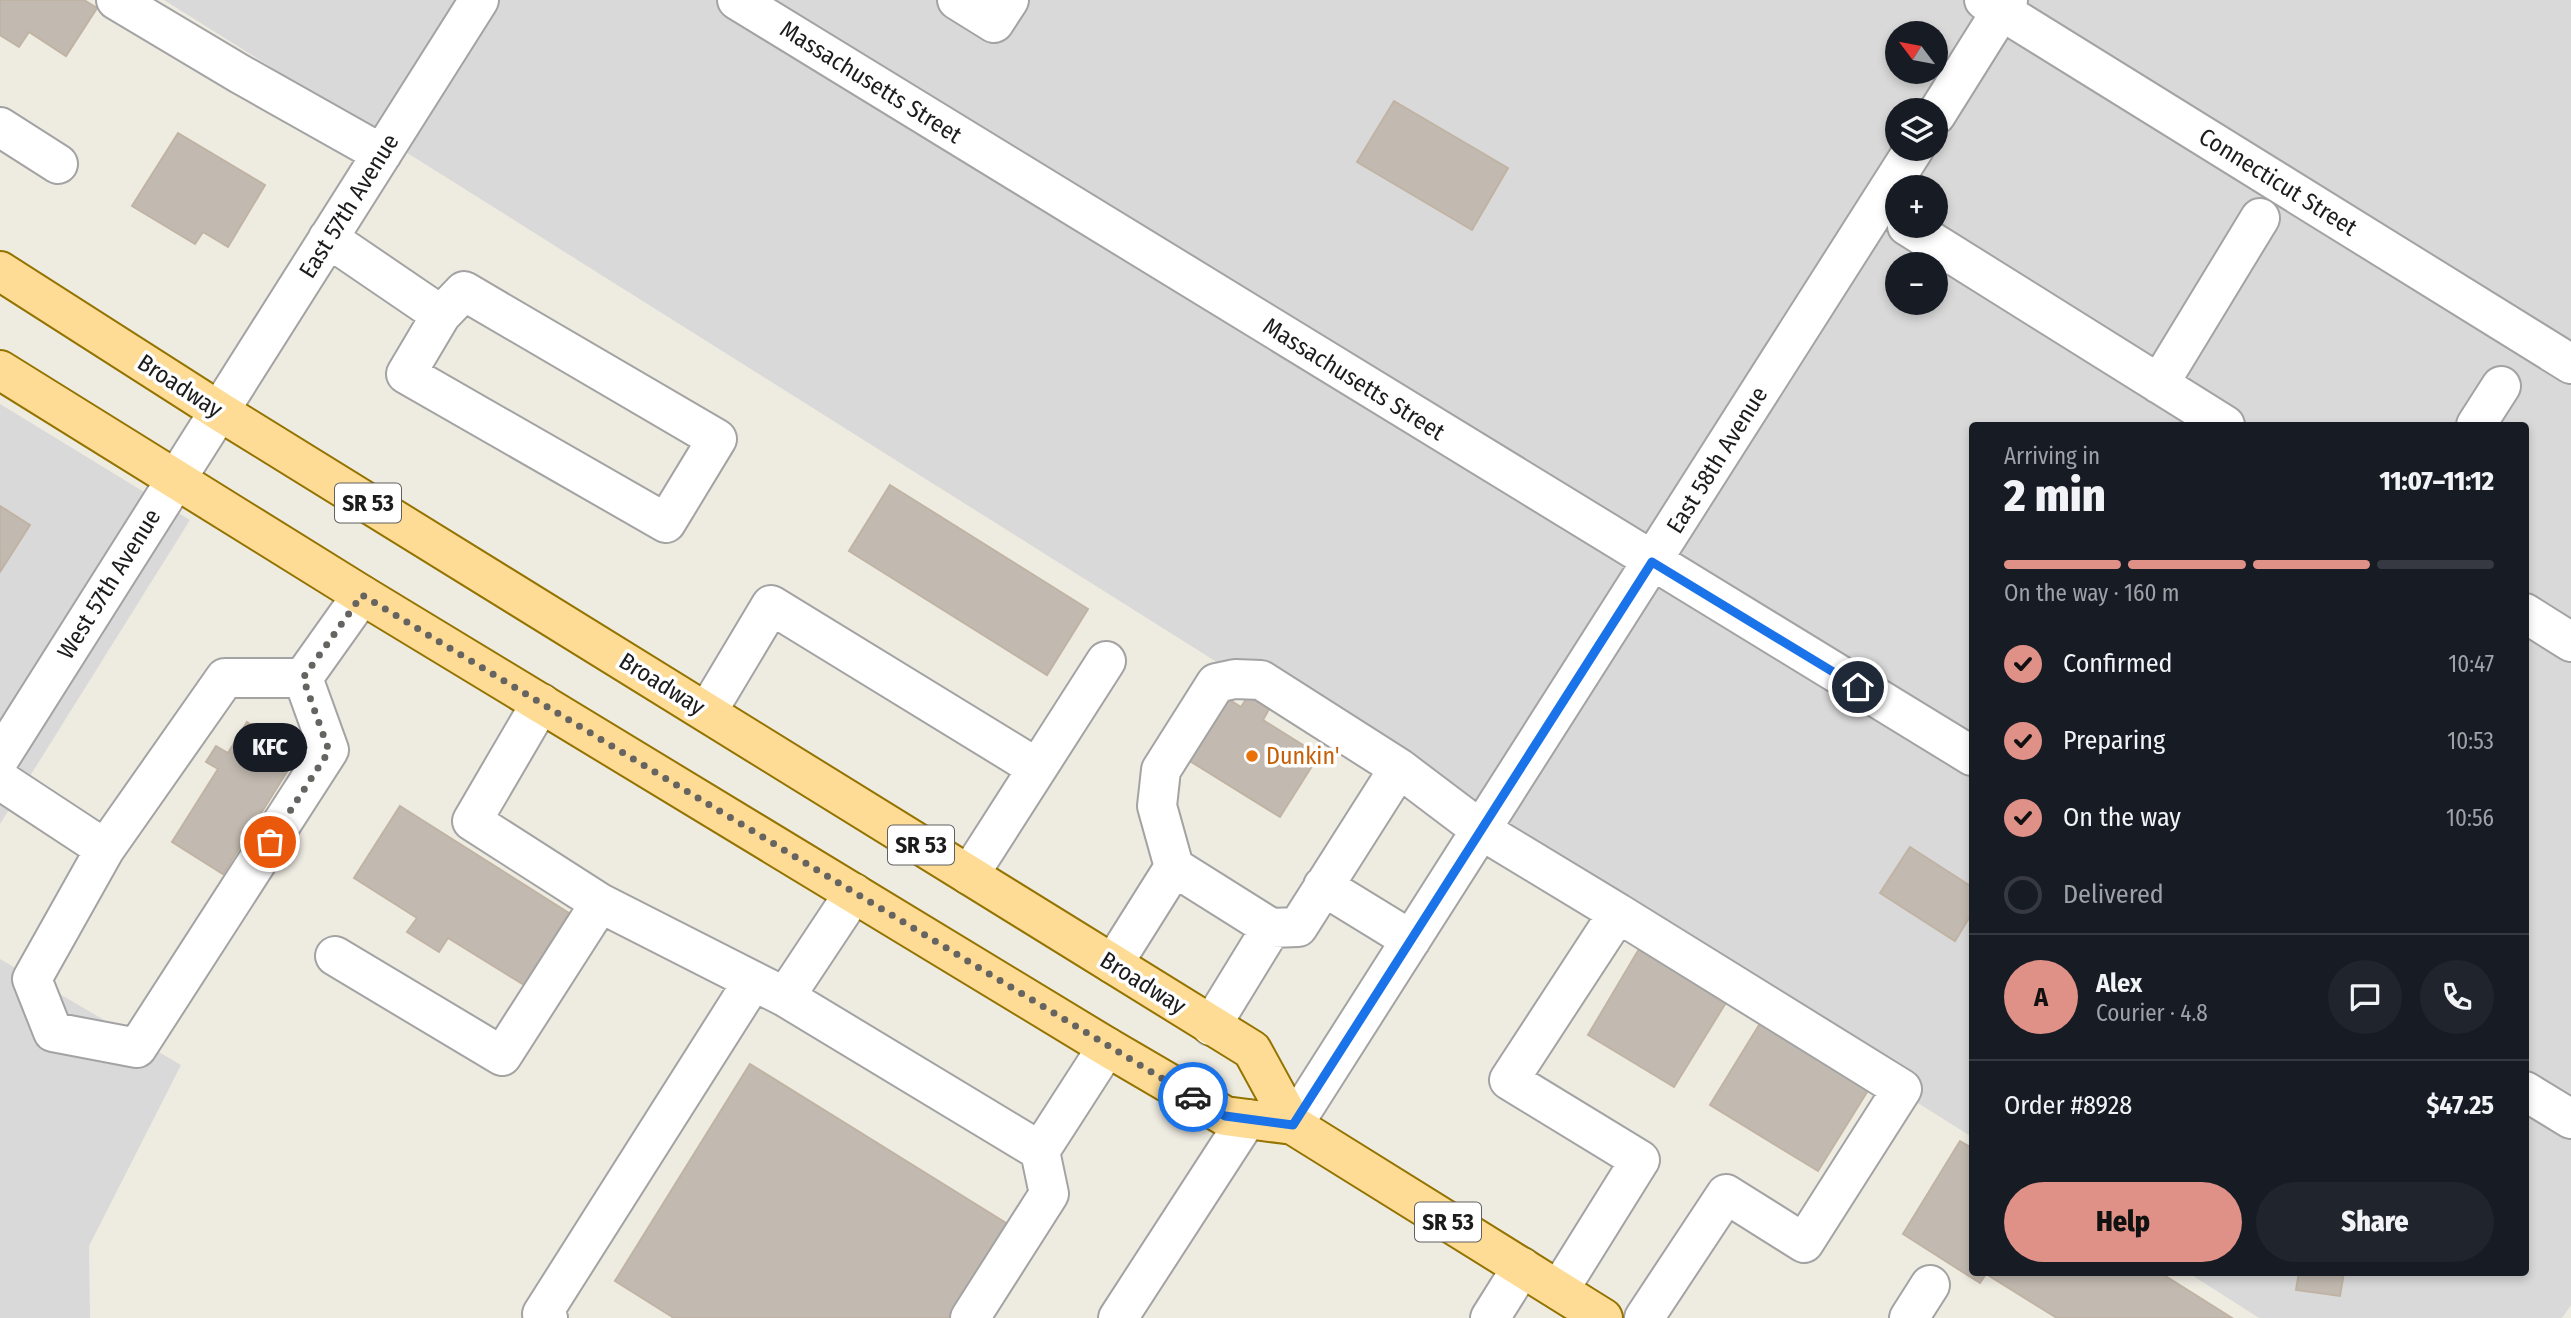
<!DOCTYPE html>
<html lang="en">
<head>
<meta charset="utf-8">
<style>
	body { margin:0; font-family:"Fira Sans Condensed",sans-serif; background:#20242c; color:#f1f3f6; height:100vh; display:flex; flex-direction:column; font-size:26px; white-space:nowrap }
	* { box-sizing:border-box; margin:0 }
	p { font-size:23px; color:#9ea1a6 }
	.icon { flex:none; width:38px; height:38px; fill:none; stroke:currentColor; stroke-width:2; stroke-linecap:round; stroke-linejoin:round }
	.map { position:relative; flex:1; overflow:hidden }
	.drawer { position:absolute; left:1969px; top:422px; width:560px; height:854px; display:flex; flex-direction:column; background:#171b24; border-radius:7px; box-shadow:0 4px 10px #0003 }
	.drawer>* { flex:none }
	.needle { width:46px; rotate:302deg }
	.controls { position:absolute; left:1885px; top:21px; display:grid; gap:14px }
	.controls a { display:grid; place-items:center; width:63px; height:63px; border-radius:50%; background:#171b24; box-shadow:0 4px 10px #0003; font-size:35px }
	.pin { position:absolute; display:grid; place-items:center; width:60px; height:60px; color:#fff; margin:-30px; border:4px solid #fff; border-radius:50%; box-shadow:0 2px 7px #0007 }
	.courier { position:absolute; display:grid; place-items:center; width:70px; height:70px; margin:-35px; border:5px solid #1a73e8; border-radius:50%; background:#fff; color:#222; box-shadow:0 2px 9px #0007 }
	.bubble { position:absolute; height:49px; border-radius:24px; background:#171b24; box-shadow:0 4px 10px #0003; font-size:23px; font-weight:800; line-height:49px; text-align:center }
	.headline em { font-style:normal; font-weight:800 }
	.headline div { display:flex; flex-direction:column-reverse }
	.headline { display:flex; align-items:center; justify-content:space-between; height:119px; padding:0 35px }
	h1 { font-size:46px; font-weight:800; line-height:52px }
	.bar { display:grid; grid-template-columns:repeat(4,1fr); gap:10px 7px; align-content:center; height:84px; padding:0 35px }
	.bar i { height:9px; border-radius:5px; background:#363941 }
	.bar .on { background:#df9087 }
	.bar p { grid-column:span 4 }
	.line { display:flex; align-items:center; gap:18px; padding:0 35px; border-top:2px solid #363941 }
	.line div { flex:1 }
	.round { display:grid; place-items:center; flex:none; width:74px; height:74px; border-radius:37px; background:#20242c }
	ol { padding:0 35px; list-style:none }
	li { display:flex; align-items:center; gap:21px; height:77px }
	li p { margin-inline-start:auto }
	li .icon { padding:7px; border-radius:50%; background:#df9087; color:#111; stroke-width:4 }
	li:last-child { color:#9ea1a6 }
	li i { width:38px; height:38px; border:4px solid #363941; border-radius:50% }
	.button { display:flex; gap:14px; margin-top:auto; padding:14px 35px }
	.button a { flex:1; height:80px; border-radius:42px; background:#df9087; color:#111; font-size:28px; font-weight:800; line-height:80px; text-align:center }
	.button a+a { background:#20242c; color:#f1f3f6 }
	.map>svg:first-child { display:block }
	.residential { fill:#dad9d9; fill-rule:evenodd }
	.building { fill:#c2bab1; stroke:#c0b3a3; stroke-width:2 }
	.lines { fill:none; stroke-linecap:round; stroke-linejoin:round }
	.minor-casing { stroke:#a3a3a3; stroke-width:42 }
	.major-casing { stroke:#947300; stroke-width:42 }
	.minor { stroke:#fff; stroke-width:38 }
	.major { stroke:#fedc96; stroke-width:38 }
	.done { stroke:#666461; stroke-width:7; stroke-dasharray:0 12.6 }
	.route { stroke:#1a73e8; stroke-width:9 }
	.food-dot { fill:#e8710a; stroke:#fff; stroke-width:2.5 }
	.labels { text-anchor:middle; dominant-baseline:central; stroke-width:7; stroke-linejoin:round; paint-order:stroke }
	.shield { fill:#fff; stroke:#606060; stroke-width:2 }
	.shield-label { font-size:23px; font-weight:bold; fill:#1c1c1c }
	.street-label { font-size:24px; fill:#1c1c1c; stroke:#fff }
	.food-label { font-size:24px; fill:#c56008; stroke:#fff; text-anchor:start }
</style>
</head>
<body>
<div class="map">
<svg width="2571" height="1318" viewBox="0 0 2571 1318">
	<rect width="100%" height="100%" fill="#eeebe1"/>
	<path class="residential" d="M164,0H2571V1305L2562,1318H2259L2187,1272H2525V425H1972V1137ZM1897,33H1936V72H1897ZM1897,110H1936V149H1897ZM1897,187H1936V226H1897ZM1897,264H1936V303H1897Z
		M0,404L190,520L0,824Z
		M0,959L181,1065L89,1246L90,1318H0Z"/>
	<path class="building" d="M0,0H84L97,8L66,56L29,32L19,47L0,35Z
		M1394,101L1508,168L1472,230L1357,162Z
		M178,133L265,185L228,247L203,232L195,244L132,206Z
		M890,485L1088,609L1047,675L849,551Z
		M0,506L30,525L0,572Z
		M1248,696L1269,709L1263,720L1319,755L1280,817L1185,758L1194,744L1199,747L1228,699L1241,707Z
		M247,722L298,754L223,874L172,842L218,769L206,762L216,746L228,753Z
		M400,806L569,913L524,985L448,938L439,952L407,932L417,918L354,878Z
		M1910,847L1972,887V913L1955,941L1880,893Z
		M1639,949L1727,1001L1674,1087L1588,1035Z
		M1764,1017L1872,1084L1818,1171L1710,1105Z
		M750,1064L1011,1226L953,1318H674L615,1281Z
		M1960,1141L1972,1148V1272H2159L2232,1318H2057L1986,1274L1980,1283L1903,1234Z
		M2299,1272H2344L2340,1296L2296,1290Z"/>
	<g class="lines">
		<g class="minor-casing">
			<path id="minor" d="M116,0L240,74L382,154
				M737,0L1972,756
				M957,0L994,23L1009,0
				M1984,0L2571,364
				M1936,115L2008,0
				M0,127L58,164
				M1907,226L2225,425
				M328,238L441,315L406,374L666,523L717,439L464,291L441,315
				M2159,384L2260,218
				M2476,425L2501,386
				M2525,613L2571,642
				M225,678H303L329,750L137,1048L53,1032L32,979L105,849Z
				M303,678L362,595
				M541,703L472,821L600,903L785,997L1040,1151L1107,1047
				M707,712L771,605L1037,768
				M0,758L479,0
				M1399,768L1298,927L1271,928L1174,867L1157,806L1161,770L1216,683L1235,679L1261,680L1399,768L1481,830L1618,913L1509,1080L1640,1160L1559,1290
				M0,780L105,849
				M969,875L1106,661
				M1323,886L1411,940
				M1618,913L1902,1089L1804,1243L1726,1194L1644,1318
				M335,956L502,1056L600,903
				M1113,964L1174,867
				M785,997L854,893
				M1211,1026L1271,928
				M2525,1091L2571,1119
				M1293,1125L1914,149
				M548,1318L542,1314L753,981
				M970,1318L1049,1194L1040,1151
				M1118,1318L1247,1119
				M1490,1318L1522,1267
				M1909,1318L1930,1285"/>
		</g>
		<g class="major-casing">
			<path id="major" d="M0,271L219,411L1252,1050L1293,1125
				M0,370L362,595L1107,1047L1225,1116L1293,1125L1603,1318"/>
		</g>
		<use href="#minor" class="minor"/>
		<use href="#major" class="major"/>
	</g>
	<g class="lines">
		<path class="done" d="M270,842L329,751L303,678L362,595L1193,1097"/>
		<path class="route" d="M1193,1097L1225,1116L1293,1125L1652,562L1858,687"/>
	</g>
	<circle class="food-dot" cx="1252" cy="756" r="7"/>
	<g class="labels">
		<g class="shield">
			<rect x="335" y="483.5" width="66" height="39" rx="5"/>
			<rect x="888" y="825.5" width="66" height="39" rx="5"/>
			<rect x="1415" y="1202.5" width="66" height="39" rx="5"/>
		</g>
		<g class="shield-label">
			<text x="368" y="503">SR 53</text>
			<text x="921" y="845">SR 53</text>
			<text x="1448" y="1222">SR 53</text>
		</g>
		<g class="street-label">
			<text transform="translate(871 82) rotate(32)">Massachusetts Street</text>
			<text transform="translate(2278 182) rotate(32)">Connecticut Street</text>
			<text transform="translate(349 206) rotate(-58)">East 57th Avenue</text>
			<text transform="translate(1354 379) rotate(32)">Massachusetts Street</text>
			<text transform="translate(180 386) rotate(33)">Broadway</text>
			<text transform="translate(1717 460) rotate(-58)">East 58th Avenue</text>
			<text transform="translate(109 584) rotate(-58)">West 57th Avenue</text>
			<text transform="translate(662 684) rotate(32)">Broadway</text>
			<text transform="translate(1143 983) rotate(32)">Broadway</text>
		</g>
		<g class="food-label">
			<text x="1266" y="756">Dunkin'</text>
		</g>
	</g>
</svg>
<div class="controls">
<a><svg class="needle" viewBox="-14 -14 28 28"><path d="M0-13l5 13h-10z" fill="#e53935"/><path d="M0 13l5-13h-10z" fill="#9ea1a6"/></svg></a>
<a><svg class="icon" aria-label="layers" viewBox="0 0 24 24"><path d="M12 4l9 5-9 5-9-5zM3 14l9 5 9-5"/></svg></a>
<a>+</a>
<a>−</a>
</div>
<div class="pin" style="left:270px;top:842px;background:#ea580c"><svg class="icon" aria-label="bag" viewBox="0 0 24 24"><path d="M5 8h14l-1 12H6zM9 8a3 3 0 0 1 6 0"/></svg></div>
<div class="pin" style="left:1858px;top:687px;background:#1f2937"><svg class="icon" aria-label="home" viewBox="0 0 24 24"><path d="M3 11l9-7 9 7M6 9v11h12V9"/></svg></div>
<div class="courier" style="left:1193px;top:1097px"><svg class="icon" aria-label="car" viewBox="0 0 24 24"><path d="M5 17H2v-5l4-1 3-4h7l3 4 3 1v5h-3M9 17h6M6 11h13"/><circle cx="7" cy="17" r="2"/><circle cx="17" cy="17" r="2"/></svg></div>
<div class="bubble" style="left:233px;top:723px;width:74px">KFC</div>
<section class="drawer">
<div class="headline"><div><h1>2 min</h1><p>Arriving in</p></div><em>11:07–11:12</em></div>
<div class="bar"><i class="on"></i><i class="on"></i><i class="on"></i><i></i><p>On the way · 160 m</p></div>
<ol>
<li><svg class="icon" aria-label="check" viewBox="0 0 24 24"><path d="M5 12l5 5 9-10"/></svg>Confirmed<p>10:47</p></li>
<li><svg class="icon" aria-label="check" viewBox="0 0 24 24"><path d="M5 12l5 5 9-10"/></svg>Preparing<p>10:53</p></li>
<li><svg class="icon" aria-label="check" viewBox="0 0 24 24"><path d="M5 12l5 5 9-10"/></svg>On the way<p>10:56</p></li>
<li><i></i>Delivered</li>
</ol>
<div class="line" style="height:126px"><b class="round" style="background:#df9087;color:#111">A</b><div><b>Alex</b><p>Courier · 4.8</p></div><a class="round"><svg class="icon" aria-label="chat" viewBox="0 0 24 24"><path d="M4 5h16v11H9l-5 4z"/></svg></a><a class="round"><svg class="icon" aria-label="phone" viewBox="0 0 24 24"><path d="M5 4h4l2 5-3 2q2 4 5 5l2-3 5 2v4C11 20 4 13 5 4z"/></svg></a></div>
<div class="line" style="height:91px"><div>Order #8928</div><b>$47.25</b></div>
<div class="button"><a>Help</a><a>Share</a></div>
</section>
</div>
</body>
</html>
